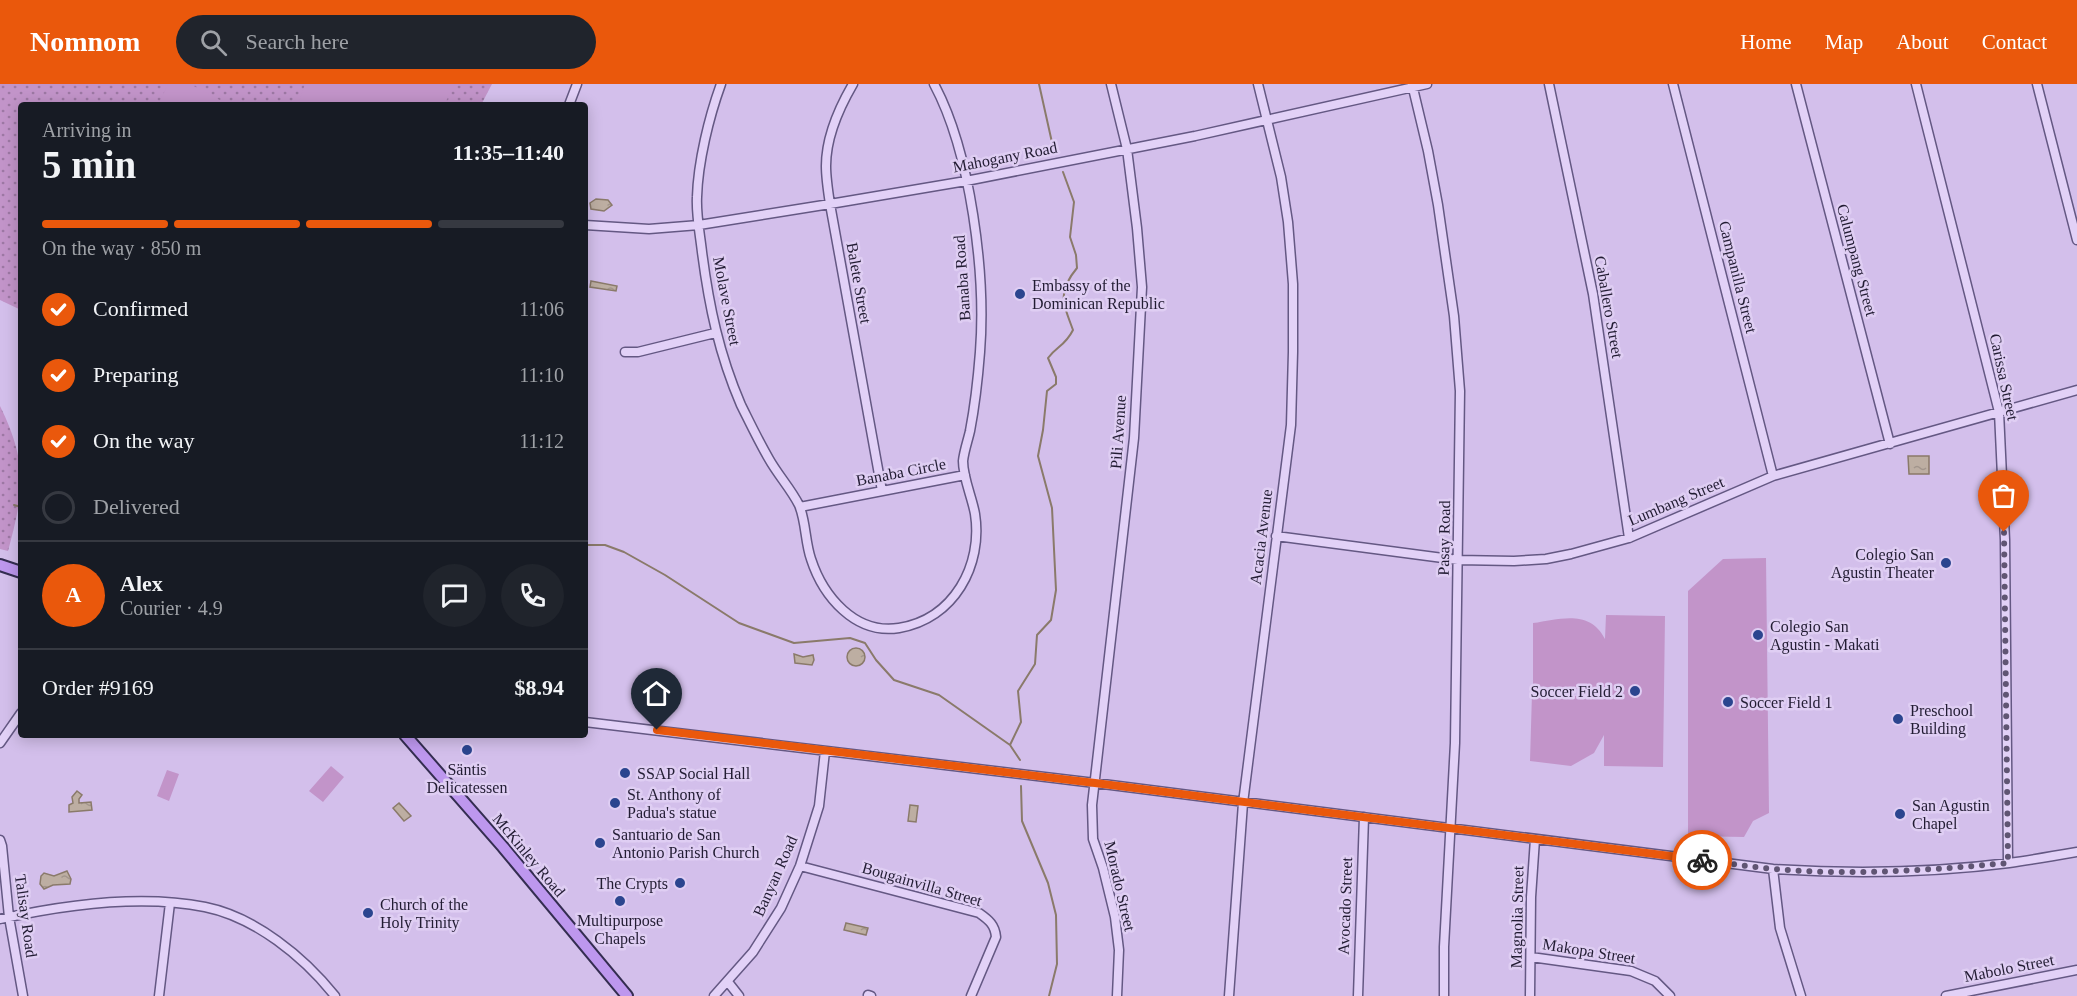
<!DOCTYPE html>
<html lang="en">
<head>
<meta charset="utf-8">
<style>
	body { margin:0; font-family:"Times New Roman",serif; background:#20242c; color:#f1f3f6; height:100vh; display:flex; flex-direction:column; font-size:22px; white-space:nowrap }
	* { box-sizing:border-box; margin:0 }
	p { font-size:20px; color:#9ea1a6 }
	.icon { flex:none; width:33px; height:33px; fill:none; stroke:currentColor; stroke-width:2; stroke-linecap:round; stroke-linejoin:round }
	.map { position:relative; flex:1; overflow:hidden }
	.details { position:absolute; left:18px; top:18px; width:570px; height:636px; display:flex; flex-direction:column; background:#171b24; border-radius:6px; box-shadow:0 3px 15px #0003 }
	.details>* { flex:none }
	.pin { position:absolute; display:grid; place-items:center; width:51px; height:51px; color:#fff; margin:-62px -26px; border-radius:50% 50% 50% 0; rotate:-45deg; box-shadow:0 0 6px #0007 }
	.pin .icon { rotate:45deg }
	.courier { position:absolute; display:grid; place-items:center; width:60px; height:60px; margin:-30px; border:4px solid #ea580c; border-radius:50%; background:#fff; color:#222; box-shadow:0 2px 8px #0007 }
	.headline em { font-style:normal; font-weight:700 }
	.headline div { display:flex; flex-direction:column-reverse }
	.headline { display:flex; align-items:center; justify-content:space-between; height:102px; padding:0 24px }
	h1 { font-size:39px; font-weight:700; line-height:45px }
	.bar { display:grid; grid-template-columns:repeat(4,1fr); gap:9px 6px; align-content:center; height:72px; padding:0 24px }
	.bar i { height:8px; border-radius:4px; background:#363941 }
	.bar .selected { background:#ea580c }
	.bar p { grid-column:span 4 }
	.line { display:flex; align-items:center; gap:15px; padding:0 24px; border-top:2px solid #363941 }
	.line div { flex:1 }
	.round { display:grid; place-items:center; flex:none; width:63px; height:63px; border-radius:32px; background:#20242c }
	ol { padding:0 24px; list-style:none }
	li { display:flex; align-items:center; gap:18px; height:66px }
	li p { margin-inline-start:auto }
	li .icon { padding:6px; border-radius:50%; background:#ea580c; color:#fff; stroke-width:4 }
	li:last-child { color:#9ea1a6 }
	li i { width:33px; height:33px; border:3px solid #363941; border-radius:50% }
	header { display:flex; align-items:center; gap:36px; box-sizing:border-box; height:84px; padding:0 30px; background:#ea580c; color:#fff }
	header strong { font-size:28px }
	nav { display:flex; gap:33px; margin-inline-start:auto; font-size:21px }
	.search { width:420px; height:54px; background:#20242c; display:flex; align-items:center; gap:15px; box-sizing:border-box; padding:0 21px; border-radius:33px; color:#9ea1a6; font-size:22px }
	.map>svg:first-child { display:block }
	.grass { fill:url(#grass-dots) }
	.pitch { fill:#c294c9 }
	.water { fill:url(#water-ripples); stroke:#8a7a6a; stroke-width:1.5 }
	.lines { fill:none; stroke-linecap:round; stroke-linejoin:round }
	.stream { stroke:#8a7a6a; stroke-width:2 }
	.minor-casing { stroke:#645883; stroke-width:11 }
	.major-casing { stroke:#342d51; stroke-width:14 }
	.minor { stroke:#e2d1f7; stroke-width:8 }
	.major { stroke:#bd97ee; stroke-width:10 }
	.done { stroke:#605573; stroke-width:6; stroke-dasharray:0 10.8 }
	.route { stroke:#ea580c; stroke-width:8 }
	.poi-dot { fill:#2b458f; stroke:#dfcef3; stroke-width:2 }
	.labels { text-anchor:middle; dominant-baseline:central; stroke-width:5; stroke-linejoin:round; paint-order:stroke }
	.street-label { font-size:16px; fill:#221c33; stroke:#dfcef3 }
	.poi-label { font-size:16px; fill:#221c33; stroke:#dfcef3; text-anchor:start }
</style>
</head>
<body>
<header>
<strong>Nomnom</strong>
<div class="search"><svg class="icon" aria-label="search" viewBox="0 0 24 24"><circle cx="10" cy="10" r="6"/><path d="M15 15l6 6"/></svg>Search here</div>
<nav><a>Home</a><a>Map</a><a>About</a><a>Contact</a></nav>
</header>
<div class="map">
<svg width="2077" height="912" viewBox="0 0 2077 912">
	<defs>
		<pattern id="grass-dots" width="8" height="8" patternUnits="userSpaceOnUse" patternTransform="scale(1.5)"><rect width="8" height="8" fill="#c294c9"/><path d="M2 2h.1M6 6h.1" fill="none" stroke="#9d78a4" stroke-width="1.8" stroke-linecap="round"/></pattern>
		<pattern id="water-ripples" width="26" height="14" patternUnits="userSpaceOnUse" patternTransform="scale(1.5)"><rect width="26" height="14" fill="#bdaea2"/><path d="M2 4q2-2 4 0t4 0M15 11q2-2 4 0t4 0" fill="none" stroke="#a2958c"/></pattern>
	</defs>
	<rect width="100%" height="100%" fill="#d3bfeb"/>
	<path class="grass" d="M0,0H492L481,21H21V226L0,216Z
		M0,322C28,379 24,408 8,467L0,465Z"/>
	<path class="pitch" d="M168,0H190L229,21H158Z
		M305,0H455L444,21H298Z
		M1766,474L1769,729L1753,737L1744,753L1688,752V507L1723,475Z
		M1606,531L1665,532L1663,683L1604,682V651L1594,669L1571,682L1530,677L1532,609L1605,614L1604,607L1533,602V539C1560,535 1590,525 1605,555Z
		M331,682L344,693L323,718L309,707Z
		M167,686L179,690L169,717L157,712Z"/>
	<path class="water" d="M596,115L608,116L612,121L604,127L591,125L590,119Z
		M591,197L617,202L616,207L590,203Z
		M1908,372H1929V390H1909Z
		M847 573a9 9 0 1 1 18 0a9 9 0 1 1-18 0Z
		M794,570L803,573L813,571L814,576L812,581L795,579Z
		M77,707L82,711L79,715V719L91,718L92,726L69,728V721L73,719L72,713Z
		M399,719L411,732L404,737L393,724Z
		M910,721L918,722L916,738L908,737Z
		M67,787L71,795L70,800L53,801L44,805L40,800L41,792L44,789L54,792Z
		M846,839L868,844L866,851L844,846Z"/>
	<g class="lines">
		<path class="stream" d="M1039,0L1053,63
			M14,421L21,423
			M585,461H605L624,468L665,491L739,539L794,559L850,554L865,559L876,576L894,596L939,611L1010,661L1020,676
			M1010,661L1021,638L1018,607L1035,580L1037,551L1051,536L1056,506L1052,424L1038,372L1043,346L1047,307L1056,300V293L1048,274C1057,262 1065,262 1073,246C1063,219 1057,208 1077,184L1076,171L1070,153L1074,118L1063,88
			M1021,702L1022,737L1048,799L1056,831L1057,880L1049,912"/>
		<g class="minor-casing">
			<path id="minor" d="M721,0C709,33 698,78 697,113C696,131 700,150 702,168C709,222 719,270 741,321C750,339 759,358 769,375C778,391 791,405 799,421C806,437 805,458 811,475C823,512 855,551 899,544C954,535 983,481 975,430C972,413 963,394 963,377C964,367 968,356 970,347C975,321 978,294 980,268C986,191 971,69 934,0
				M853,0C839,24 826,53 826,82C826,94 828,107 830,120L882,407
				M1111,0L1127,65L1137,144L1142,203L1134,354L1092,721L1093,755L1103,784L1115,833L1119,866L1117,912
				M1412,0L1428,67L1438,121L1454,232L1460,307L1455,659L1444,863V912
				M1549,0L1593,210L1629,454
				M1673,0L1773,392
				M1796,0L1890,360
				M1916,0L1999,328L2005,456L2008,779
				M2037,0L2077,156
				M569,21L577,0
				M585,141L649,145L699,141L830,120L966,97L1195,52L1427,0
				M625,268H638L715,249
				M800,423L965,391
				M1276,452L1458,476L1514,477L1546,475L1571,470L1629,454L1773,392L2077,306
				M585,638L1095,699L1773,785C1851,790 1931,789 2009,779C2031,776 2054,772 2077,768
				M0,659L21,629
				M0,756L2,762L9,833L23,912
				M800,782L979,829C989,836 995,841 996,853L971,912
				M1773,785L1780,844L1801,912
				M0,835C63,821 141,810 205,823C255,833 304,873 335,912
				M1531,873L1631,887L1655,897L1670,912
				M728,898L739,912
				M868,911L871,912
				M159,912L170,819
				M714,912L753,868L781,824L800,782L819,722L825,667
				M1229,912L1243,719L1291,341L1293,268V200L1288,138L1281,93L1258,0
				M1358,912L1364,733
				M1530,912L1531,813L1535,755
				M1946,912L2077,886"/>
		</g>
		<g class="major-casing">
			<path id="major" d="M0,481L21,488
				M405,651L503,763L627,912"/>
		</g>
		<use href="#minor" class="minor"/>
		<use href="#major" class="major"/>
	</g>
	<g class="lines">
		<path class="done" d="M1702,776C1726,779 1750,783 1775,785C1852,792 1931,786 2008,779L2004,448"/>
		<path class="route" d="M657,646L1095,699L1702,776"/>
	</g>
	<g class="poi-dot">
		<circle cx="1020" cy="210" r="6"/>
		<circle cx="1946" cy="479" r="6"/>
		<circle cx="1758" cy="551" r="6"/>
		<circle cx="1635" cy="607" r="6"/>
		<circle cx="1728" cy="618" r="6"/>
		<circle cx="1898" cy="635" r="6"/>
		<circle cx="467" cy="666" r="6"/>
		<circle cx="625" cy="689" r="6"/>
		<circle cx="615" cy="719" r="6"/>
		<circle cx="1900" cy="730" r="6"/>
		<circle cx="600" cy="759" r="6"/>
		<circle cx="680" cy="799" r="6"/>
		<circle cx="620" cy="817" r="6"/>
		<circle cx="368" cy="829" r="6"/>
	</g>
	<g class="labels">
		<g class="street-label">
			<text transform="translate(1005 73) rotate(-11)">Mahogany Road</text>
			<text transform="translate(1857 176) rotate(75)">Calumpang Street</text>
			<text transform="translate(1738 193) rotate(76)">Campanilla Street</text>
			<text transform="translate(962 194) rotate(-94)">Banaba Road</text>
			<text transform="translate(859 199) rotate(80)">Balete Street</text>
			<text transform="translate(727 217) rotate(79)">Molave Street</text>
			<text transform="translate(1609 223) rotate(80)">Caballero Street</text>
			<text transform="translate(2004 293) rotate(78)">Carissa Street</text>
			<text transform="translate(1118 348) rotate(-86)">Pili Avenue</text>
			<text transform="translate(901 388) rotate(-11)">Banaba Circle</text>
			<text transform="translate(1676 417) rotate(-23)">Lumbang Street</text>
			<text transform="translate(1261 453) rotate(-83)">Acacia Avenue</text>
			<text transform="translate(1444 454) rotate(-89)">Pasay Road</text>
			<text transform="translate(529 771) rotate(50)">McKinley Road</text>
			<text transform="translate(775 792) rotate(-66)">Banyan Road</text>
			<text transform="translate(922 800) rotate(16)">Bougainvilla Street</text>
			<text transform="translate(1120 802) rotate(77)">Morado Street</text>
			<text transform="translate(1345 822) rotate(-88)">Avocado Street</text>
			<text transform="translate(26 832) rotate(82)">Talisay Road</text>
			<text transform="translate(1517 833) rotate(-89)">Magnolia Street</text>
			<text transform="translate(1589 867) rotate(9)">Makopa Street</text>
			<text transform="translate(2009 884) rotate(-11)">Mabolo Street</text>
		</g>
		<g class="poi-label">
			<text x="1032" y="201">Embassy of the<tspan x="1032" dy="18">Dominican Republic</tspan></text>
			<text x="1934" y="470" text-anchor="end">Colegio San<tspan x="1934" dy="18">Agustin Theater</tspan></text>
			<text x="1770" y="542">Colegio San<tspan x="1770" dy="18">Agustin - Makati</tspan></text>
			<text x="1623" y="607" text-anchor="end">Soccer Field 2</text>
			<text x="1740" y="618">Soccer Field 1</text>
			<text x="1910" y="626">Preschool<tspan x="1910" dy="18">Building</tspan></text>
			<text x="467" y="685" text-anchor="middle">Säntis<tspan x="467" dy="18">Delicatessen</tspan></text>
			<text x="637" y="689">SSAP Social Hall</text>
			<text x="627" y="710">St. Anthony of<tspan x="627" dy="18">Padua's statue</tspan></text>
			<text x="1912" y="721">San Agustin<tspan x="1912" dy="18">Chapel</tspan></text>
			<text x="612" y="750">Santuario de San<tspan x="612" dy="18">Antonio Parish Church</tspan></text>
			<text x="668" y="799" text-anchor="end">The Crypts</text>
			<text x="380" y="820">Church of the<tspan x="380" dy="18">Holy Trinity</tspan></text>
			<text x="620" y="836" text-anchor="middle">Multipurpose<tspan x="620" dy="18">Chapels</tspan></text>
		</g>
	</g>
</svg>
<div class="pin" style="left:2004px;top:448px;background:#ea580c"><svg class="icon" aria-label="bag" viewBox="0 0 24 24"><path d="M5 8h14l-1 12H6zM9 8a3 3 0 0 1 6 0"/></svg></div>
<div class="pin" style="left:657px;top:646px;background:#1f2937"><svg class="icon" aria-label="home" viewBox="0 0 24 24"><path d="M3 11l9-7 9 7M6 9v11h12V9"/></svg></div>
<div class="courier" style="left:1702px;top:776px"><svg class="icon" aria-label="bike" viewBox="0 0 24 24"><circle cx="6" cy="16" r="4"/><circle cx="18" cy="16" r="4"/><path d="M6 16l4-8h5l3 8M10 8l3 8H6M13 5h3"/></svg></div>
<section class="details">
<div class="headline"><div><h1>5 min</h1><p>Arriving in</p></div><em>11:35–11:40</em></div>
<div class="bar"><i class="selected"></i><i class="selected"></i><i class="selected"></i><i></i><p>On the way · 850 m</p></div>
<ol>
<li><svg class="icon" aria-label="check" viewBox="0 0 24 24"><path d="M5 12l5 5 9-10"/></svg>Confirmed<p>11:06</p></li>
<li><svg class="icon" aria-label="check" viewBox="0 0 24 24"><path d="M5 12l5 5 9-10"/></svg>Preparing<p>11:10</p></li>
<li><svg class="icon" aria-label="check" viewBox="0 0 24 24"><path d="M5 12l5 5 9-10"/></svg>On the way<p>11:12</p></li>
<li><i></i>Delivered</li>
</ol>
<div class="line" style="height:108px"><b class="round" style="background:#ea580c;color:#fff">A</b><div><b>Alex</b><p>Courier · 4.9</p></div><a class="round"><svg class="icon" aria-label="chat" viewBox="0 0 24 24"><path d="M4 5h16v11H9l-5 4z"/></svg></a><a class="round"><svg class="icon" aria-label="phone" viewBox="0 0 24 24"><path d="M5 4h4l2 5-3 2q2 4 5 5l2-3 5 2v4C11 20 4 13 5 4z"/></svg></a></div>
<div class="line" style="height:78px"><div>Order #9169</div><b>$8.94</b></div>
</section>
</div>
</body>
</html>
